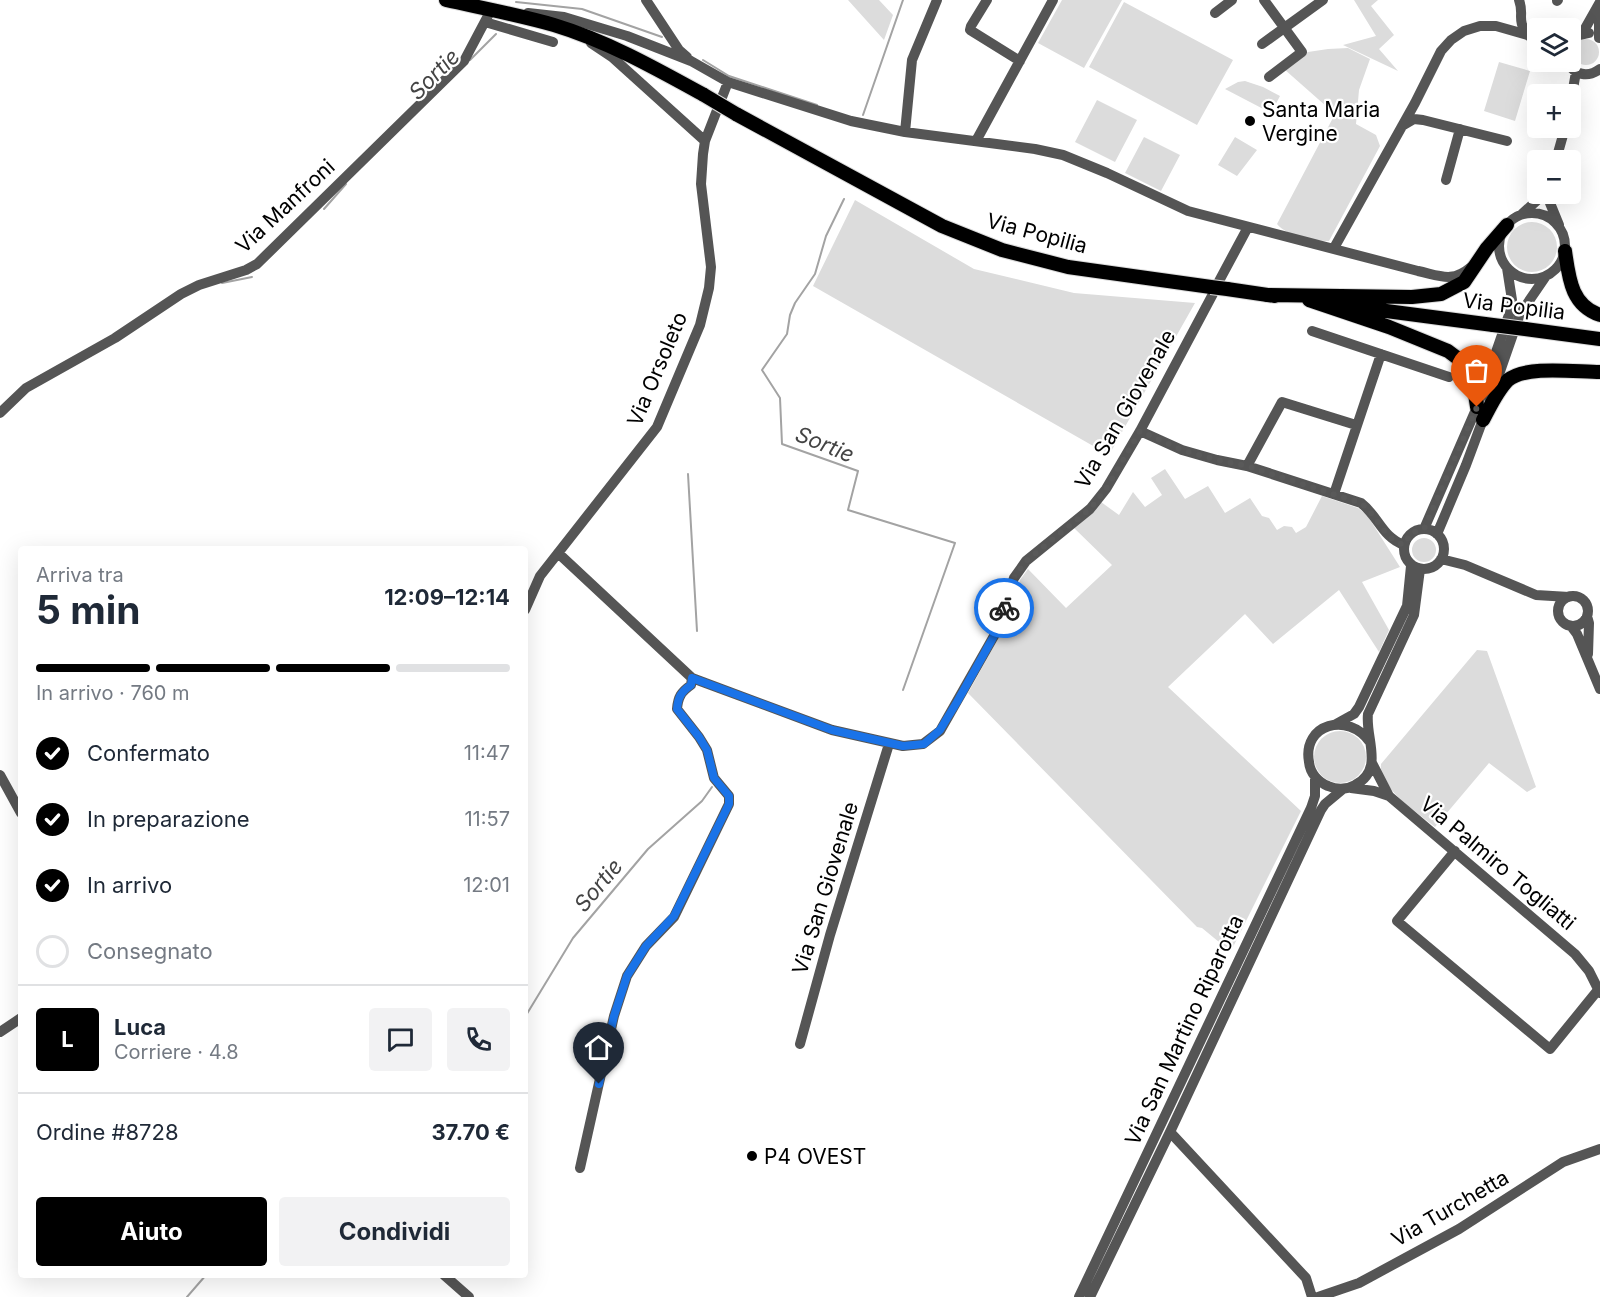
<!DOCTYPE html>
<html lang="it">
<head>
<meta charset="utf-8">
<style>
	body { margin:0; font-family:Inter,sans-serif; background:#f2f2f3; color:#1f2937; height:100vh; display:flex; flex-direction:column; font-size:22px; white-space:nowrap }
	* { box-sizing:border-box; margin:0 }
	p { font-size:20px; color:#747a83 }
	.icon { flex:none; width:33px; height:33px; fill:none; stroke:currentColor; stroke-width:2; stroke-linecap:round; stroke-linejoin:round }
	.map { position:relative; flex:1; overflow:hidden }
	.drawer { position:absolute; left:18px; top:546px; width:510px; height:732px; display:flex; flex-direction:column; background:#fff; border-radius:6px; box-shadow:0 6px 24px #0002 }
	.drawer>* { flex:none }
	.buttons { position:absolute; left:1527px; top:18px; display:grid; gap:12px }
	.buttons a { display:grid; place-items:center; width:54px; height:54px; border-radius:6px; background:#fff; box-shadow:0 6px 24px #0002; font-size:30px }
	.pin { position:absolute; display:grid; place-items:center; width:51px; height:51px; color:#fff; margin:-62px -26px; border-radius:50% 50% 50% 0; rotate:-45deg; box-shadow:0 0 6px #0007 }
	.pin .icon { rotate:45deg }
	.courier { position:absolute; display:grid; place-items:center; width:60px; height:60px; margin:-30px; border:4px solid #1a73e8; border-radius:50%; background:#fff; color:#222; box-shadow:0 2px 8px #0007 }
	.overview em { font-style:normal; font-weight:700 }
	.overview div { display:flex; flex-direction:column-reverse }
	.overview { display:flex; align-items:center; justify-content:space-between; height:102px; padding:0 18px }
	h1 { font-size:39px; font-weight:700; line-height:45px }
	.bar { display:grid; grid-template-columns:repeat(4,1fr); gap:9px 6px; align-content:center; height:72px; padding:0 18px }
	.bar i { height:8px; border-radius:4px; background:#e0e1e3 }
	.bar .on { background:#000 }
	.bar p { grid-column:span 4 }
	.line { display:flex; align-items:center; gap:15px; padding:0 18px; border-top:2px solid #e0e1e3 }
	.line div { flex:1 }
	.round { display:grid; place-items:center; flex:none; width:63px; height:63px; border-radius:6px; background:#f2f2f3 }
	ol { padding:0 18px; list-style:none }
	li { display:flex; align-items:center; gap:18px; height:66px }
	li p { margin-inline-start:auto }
	li .icon { padding:6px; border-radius:50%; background:#000; color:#fff; stroke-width:4 }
	li:last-child { color:#747a83 }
	li i { width:33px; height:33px; border:3px solid #e0e1e3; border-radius:50% }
	.cta { display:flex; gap:12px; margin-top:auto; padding:12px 18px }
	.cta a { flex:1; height:69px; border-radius:6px; background:#000; color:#fff; font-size:24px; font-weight:700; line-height:69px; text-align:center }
	.cta a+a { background:#f2f2f3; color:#1f2937 }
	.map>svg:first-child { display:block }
	.green { fill:#dcdcdc }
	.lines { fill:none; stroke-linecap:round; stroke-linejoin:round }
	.stream { stroke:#a3a3a3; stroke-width:2 }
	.major-casing { stroke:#dbdbdb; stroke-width:16 }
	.minor { stroke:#555; stroke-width:10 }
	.major { stroke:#000; stroke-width:14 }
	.major-bridge-casing { stroke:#dbdbdb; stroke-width:16; stroke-linecap:butt }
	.major-bridge { stroke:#000; stroke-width:14 }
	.done { stroke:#595959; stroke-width:6; stroke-dasharray:0 10.8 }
	.route { stroke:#1a73e8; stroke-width:8 }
	.poi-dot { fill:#000; stroke:#fff; stroke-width:2 }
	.labels { text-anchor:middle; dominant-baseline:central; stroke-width:4.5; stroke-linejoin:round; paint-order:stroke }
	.poi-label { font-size:21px; fill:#000; stroke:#fff; text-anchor:start }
	.street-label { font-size:21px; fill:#000; stroke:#fff }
	.water-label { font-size:22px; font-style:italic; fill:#444; stroke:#fff }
</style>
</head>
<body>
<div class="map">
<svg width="1600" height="1297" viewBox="0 0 1600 1297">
	<rect width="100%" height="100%" fill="#fff"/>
	<path class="green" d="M848,0H879L893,15L884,40Z
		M1062,0H1122L1084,68L1038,43Z
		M1354,0H1378L1371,6L1394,35L1379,49L1398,71L1343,45L1376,36Z
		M1124,2L1233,60L1197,125L1089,67Z
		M1573 52a13 13 0 1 1 26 0a13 13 0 1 1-26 0Z
		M1348,48L1370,59L1359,90L1356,124L1376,135L1380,146L1329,241C1312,241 1287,236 1277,224L1335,114L1284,69L1308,52L1328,49Z
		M1499,62L1530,71L1515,121L1484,111Z
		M1245,81L1263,87L1280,96L1271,113L1225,89L1238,82Z
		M1097,100L1137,120L1115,162L1075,142Z
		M1144,137L1180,155L1161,191L1125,173Z
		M1235,137L1257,150L1237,176L1218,165Z
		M855,200L974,269L1074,293L1195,303L1109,455L813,286Z
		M1507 247a25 25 0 1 1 50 0a25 25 0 1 1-50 0Z
		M1165,469L1185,499L1208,486L1225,513L1250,498L1262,516L1269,518L1277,530L1284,526L1292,527L1296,533L1306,527L1322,496L1358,508L1367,515L1400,567L1362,582L1389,630L1379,652L1339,590L1273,644L1245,614L1168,687L1301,811L1233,947H1225L1202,928L1197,927L968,693L1002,632L1020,580L1028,569L1066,608L1112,565L1073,527L1101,502L1119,515L1133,492L1145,507L1162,495L1151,478Z
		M1412 550a12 12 0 1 1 24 0a12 12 0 1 1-24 0Z
		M1477,650L1487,651L1536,787L1527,792L1489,763L1435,827C1418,813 1378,788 1381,764Z
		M1314 757a26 26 0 1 1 52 0a26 26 0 1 1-52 0Z"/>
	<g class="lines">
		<path class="stream" d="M516,2L582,9L662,37
			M470,60L496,34
			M703,60L729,76L817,105
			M863,115L903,0
			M844,199L826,236L815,274L795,303L790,315L787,334L762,370L780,398L782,444L858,471L848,510L955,543L903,690
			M324,209L346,184
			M222,283L252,277
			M688,474L697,631
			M525,1017L573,938L648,849L702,801L712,787
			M187,1297L206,1275"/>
		<g class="major-casing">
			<path id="major" d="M446,0C482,8 519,15 554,25C607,41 655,68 704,95
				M736,114L942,226L1002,250L1068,267L1211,287
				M1565,251C1569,278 1571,305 1600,315
				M1227,289L1275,296
				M1266,295L1412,297L1441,294L1464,282L1487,248L1507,225
				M1309,300L1389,327L1448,351L1464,363L1473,381L1477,407
				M1333,304L1493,325
				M1525,329L1600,339
				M1483,420C1490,407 1497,391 1508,380C1526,365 1576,372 1600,372"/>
		</g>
		<path class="minor" d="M646,0L679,50L687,57
			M987,0L971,26L970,30L1020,61
			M1264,0L1302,52L1269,77
			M1519,0C1525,16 1515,19 1529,36
			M1557,1L1558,0
			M528,13L564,17L627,36L691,61L728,82L851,121L905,132L1035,149L1063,155L1107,173L1188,211L1418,271C1441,276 1452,283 1471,267
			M1215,13L1232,0
			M485,22L553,42
			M1582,34L1600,2
			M1599,38V8
			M1570,40L1576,36L1589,33
			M591,43L612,57L705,141
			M1262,44L1323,0
			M1567,62C1574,75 1588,78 1600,69
			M1570,106L1576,72
			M1402,126L1414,119L1423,120L1507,141
			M905,132L912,60L937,0
			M976,141L1053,0
			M1556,160L1565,128
			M1446,180L1460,129
			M1550,194V203L1559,225
			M1499 246a33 33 0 1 1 66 0a33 33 0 1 1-66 0Z
			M1522,214L1544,194
			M1334,248L1415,103L1441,51L1451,40L1464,31L1480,26H1496L1538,38
			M1218,283L1248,227
			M1312,331L1449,377
			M1490,400L1520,314L1546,276
			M0,413L26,388L115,338L181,294L199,285L246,270L257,264L464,61L491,10
			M1140,431L1182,450L1217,460L1247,466L1361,503C1379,517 1382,537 1404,545
			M1247,466L1282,402L1356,425
			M1334,494L1381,354
			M1404 549a20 20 0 1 1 40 0a20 20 0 1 1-40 0Z
			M1424,529L1477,407L1511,309L1512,300L1507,268
			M1437,534L1466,465L1485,414
			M558,553L692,678L832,730L903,746L923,744L940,731L994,636L1014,578L1026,561L1090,509L1106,489L1140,431L1214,292
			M1441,559L1465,565L1536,595L1569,597
			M1558 611a15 15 0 1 1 30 0a15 15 0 1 1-30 0Z
			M525,610L540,576L657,427L700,325L709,288L711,267L701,184L703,154L705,141L728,82
			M1587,616L1589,623L1588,654
			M1571,626L1577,634L1600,689
			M1336,724L1354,714L1359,707L1407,606L1411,566
			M1370,742C1348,711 1302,724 1309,762C1310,773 1318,782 1328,786C1337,790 1346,790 1355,785C1385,770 1365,738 1368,714L1414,615L1420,569
			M1372,763L1389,796L1575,954L1589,971L1600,993
			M0,775L21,813
			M1351,788L1374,791L1389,796
			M1455,851L1397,921L1550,1049L1598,990
			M0,1032L21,1018
			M800,1044L830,935L889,744
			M1170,1132L1306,1278L1312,1297
			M580,1168L614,1016L627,976L646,946L674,917L729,804V796L714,778L707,750L699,737L677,709C678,697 681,692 691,685L692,678
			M444,1275L469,1297
			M1079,1297L1311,808L1315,796V777
			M1090,1297L1170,1132L1321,810L1325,804L1343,789
			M1318,1297L1359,1283L1459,1229L1563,1162L1600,1149"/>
		<use href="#major" class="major"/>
		<g class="major-bridge-casing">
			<path id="major-bridge" d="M704,95L736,114
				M1211,287L1227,289
				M1493,325L1525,329"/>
		</g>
		<use href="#major-bridge" class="major-bridge"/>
	</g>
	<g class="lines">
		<path class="done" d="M1004,608L1014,578L1026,561L1090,509L1106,489L1140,431L1182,450L1217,460L1247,466L1361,503C1379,517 1381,537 1404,545L1411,533L1424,529L1477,407"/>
		<path class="route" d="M599,1084L614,1016L627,976L646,946L674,916L729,804V796L714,778L707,750L699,737L677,709C678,697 681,692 691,685L692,678L832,730L903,746L924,744L940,730L957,702L994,636L1004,608"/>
	</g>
	<g class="poi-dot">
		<circle cx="1250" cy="121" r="6"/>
		<circle cx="752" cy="1156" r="6"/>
	</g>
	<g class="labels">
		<g class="poi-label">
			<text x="1262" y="109">Santa Maria<tspan x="1262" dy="24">Vergine</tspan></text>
			<text x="764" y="1156">P4 OVEST</text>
		</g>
		<g class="street-label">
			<text transform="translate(285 206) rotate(-43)">Via Manfroni</text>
			<text transform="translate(1037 233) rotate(15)">Via Popilia</text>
			<text transform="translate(1514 306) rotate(7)">Via Popilia</text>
			<text transform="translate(657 369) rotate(-67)">Via Orsoleto</text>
			<text transform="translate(1125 409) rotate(-60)">Via San Giovenale</text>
			<text transform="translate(1498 863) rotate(40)">Via Palmiro Togliatti</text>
			<text transform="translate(825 888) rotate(-73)">Via San Giovenale</text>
			<text transform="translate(1184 1030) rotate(-65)">Via San Martino Riparotta</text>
			<text transform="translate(1450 1208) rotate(-30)">Via Turchetta</text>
		</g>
		<g class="water-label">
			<text transform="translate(434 74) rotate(-45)">Sortie</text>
			<text transform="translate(825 444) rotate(22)">Sortie</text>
			<text transform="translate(598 885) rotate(-50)">Sortie</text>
		</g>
	</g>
</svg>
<div class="buttons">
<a><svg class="icon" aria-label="layers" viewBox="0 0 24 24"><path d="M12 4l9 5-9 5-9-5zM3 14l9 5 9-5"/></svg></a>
<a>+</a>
<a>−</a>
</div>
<div class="pin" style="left:1477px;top:407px;background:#ea580c"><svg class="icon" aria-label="bag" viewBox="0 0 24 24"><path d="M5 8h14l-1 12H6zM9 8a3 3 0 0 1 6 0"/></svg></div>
<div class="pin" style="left:599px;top:1084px;background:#1f2937"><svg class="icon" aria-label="home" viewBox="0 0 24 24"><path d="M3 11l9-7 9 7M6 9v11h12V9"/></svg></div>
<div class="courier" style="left:1004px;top:608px"><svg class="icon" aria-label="bike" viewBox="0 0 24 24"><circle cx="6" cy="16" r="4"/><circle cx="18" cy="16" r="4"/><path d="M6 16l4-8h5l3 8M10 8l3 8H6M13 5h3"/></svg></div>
<section class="drawer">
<div class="overview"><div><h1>5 min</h1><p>Arriva tra</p></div><em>12:09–12:14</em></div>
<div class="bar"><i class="on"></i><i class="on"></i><i class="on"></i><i></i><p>In arrivo · 760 m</p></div>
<ol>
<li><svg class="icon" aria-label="check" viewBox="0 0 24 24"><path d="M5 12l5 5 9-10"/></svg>Confermato<p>11:47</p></li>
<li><svg class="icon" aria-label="check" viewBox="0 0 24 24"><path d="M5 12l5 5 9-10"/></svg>In preparazione<p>11:57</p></li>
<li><svg class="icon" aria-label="check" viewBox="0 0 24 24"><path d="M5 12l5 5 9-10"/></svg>In arrivo<p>12:01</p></li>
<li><i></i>Consegnato</li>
</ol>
<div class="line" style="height:108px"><b class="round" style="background:#000;color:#fff">L</b><div><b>Luca</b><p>Corriere · 4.8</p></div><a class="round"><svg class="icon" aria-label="chat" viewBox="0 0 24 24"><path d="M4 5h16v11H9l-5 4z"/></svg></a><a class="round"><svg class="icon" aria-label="phone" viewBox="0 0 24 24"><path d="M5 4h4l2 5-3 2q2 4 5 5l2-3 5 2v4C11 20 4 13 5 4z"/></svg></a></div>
<div class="line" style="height:78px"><div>Ordine #8728</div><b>37.70 €</b></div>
<div class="cta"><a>Aiuto</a><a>Condividi</a></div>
</section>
</div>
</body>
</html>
